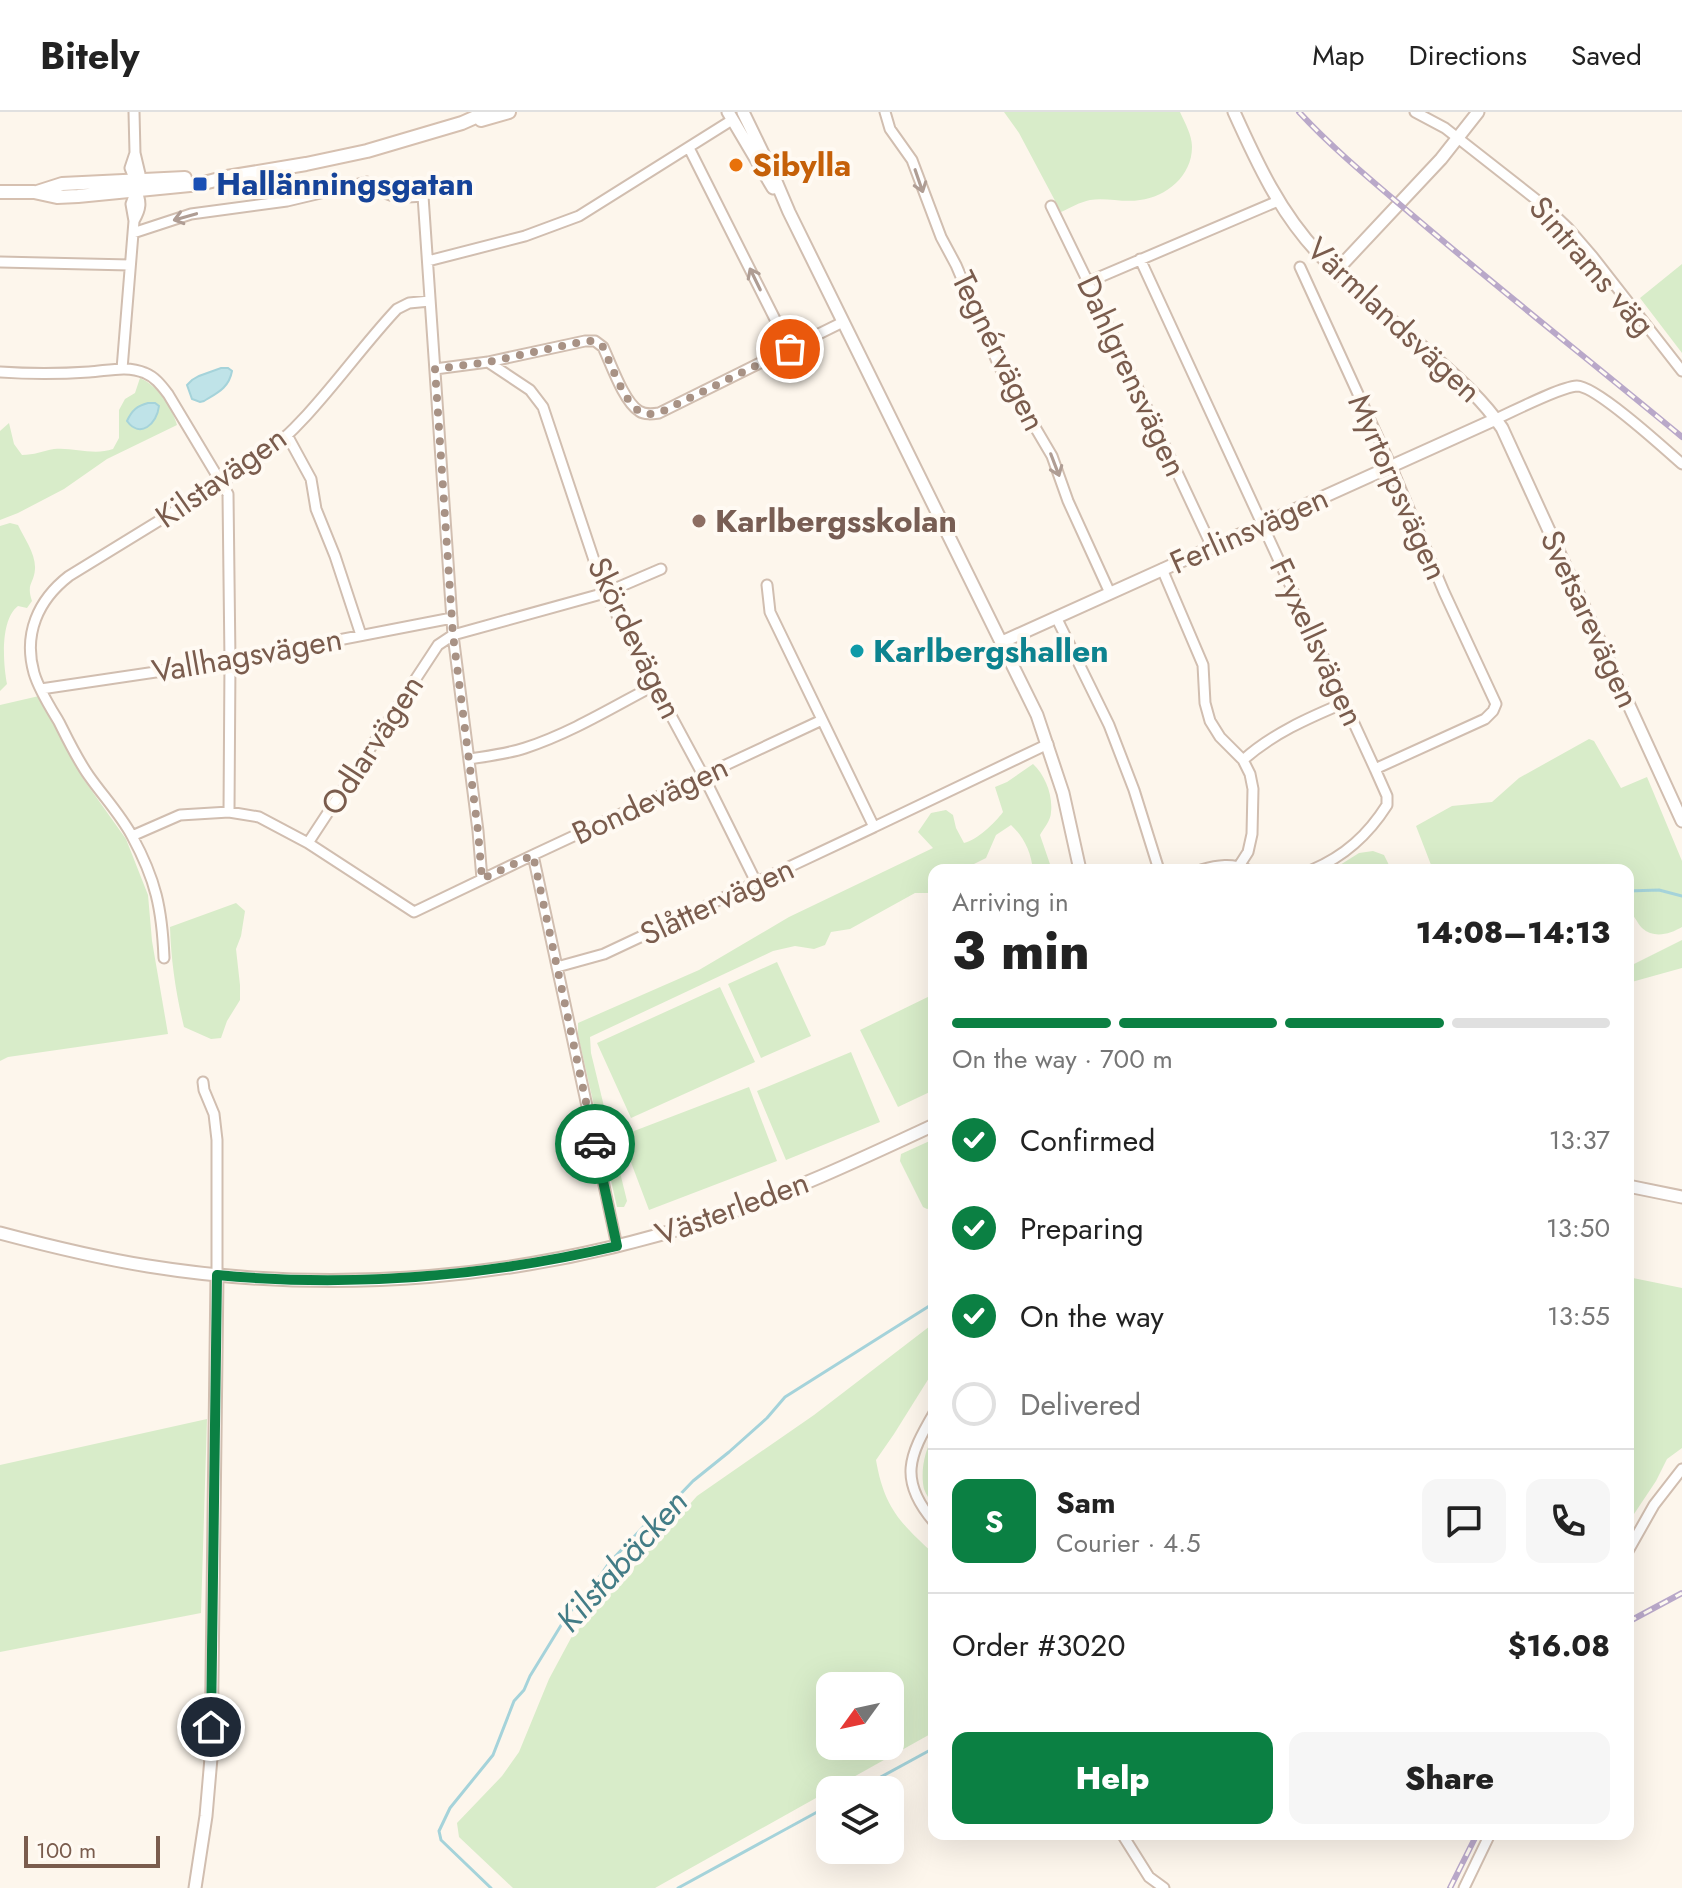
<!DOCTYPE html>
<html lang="en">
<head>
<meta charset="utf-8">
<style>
	body { margin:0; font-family:Jost,sans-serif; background:#f6f6f6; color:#222; height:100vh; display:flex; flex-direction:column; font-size:30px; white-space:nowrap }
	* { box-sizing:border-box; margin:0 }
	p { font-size:26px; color:#767676 }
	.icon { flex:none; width:44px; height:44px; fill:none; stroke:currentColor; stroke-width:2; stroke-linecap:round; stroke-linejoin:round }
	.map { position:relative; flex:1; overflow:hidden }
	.drawer { position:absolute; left:928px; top:752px; width:706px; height:976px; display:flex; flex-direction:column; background:#fff; border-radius:16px; box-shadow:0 8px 32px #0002 }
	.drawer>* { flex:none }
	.needle { width:52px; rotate:237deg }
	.tools { position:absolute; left:816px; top:1560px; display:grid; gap:16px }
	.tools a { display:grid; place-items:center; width:88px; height:88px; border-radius:16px; background:#fff; box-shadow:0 8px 32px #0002; font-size:40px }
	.scale { position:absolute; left:24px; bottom:20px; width:136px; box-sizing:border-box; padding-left:8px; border:4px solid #7a5c4d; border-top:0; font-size:22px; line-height:28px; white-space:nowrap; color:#7a5c4d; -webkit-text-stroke:6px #fffaf3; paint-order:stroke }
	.pin { position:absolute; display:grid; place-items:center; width:68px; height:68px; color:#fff; margin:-34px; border:4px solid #fff; border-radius:50%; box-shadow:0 2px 8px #0007 }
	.courier { position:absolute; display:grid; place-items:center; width:80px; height:80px; margin:-40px; border:6px solid #0b8043; border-radius:50%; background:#fff; color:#222; box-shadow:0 2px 10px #0007 }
	.headline em { font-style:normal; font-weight:800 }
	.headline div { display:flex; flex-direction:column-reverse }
	.headline { display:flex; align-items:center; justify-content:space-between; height:136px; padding:0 24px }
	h1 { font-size:52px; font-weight:800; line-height:60px }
	.bar { display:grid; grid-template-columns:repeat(4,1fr); gap:12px 8px; align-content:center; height:96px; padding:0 24px }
	.bar i { height:10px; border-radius:6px; background:#e0e0e0 }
	.bar .current { background:#0b8043 }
	.bar p { grid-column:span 4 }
	.line { display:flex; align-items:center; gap:20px; padding:0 24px; border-top:2px solid #e0e0e0 }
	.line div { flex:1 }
	.round { display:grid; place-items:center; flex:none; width:84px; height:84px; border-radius:16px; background:#f6f6f6 }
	ol { padding:0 24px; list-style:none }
	li { display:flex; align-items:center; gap:24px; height:88px }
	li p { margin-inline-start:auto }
	li .icon { padding:8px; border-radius:50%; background:#0b8043; color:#fff; stroke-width:4 }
	li:last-child { color:#767676 }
	li i { width:44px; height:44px; border:4px solid #e0e0e0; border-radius:50% }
	.primary-button { display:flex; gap:16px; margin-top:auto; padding:16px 24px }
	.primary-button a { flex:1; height:92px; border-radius:16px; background:#0b8043; color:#fff; font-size:32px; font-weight:800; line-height:92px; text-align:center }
	.primary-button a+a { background:#f6f6f6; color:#222 }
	header { display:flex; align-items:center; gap:48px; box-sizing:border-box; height:112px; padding:0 40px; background:#fff; border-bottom:2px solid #e0e0e0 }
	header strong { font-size:38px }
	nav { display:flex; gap:44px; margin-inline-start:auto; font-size:28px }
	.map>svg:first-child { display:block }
	.green { fill:#d8ecc9; fill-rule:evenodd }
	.water { fill:#bfe3e8; stroke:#a5d3da; stroke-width:2 }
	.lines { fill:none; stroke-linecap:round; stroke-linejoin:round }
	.stream { stroke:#a5d3da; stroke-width:3 }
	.minor-casing { stroke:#d1beb0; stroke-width:13 }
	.tertiary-casing { stroke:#d1beb0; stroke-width:15 }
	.secondary-casing { stroke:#d6c0b0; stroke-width:16 }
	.minor { stroke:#fff; stroke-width:9 }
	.tertiary { stroke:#fff; stroke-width:11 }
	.secondary { stroke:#fff; stroke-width:12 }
	.rail-casing { stroke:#b9a8c9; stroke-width:6 }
	.rail { stroke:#fffaf3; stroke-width:3; stroke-dasharray:9; stroke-linecap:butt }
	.oneway { stroke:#af9d94 }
	.done { stroke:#a89285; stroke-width:8; stroke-dasharray:0 14.4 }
	.route { stroke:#0b8043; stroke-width:10 }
	.food-dot { fill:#e8710a; stroke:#fffaf3; stroke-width:3 }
	.transit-dot { fill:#1a4fb4; stroke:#fffaf3; stroke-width:3 }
	.education-dot { fill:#8d6e63; stroke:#fffaf3; stroke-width:3 }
	.culture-dot { fill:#0f9aa8; stroke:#fffaf3; stroke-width:3 }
	.labels { text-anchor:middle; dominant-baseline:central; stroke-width:8; stroke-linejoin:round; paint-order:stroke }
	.food-label { font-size:32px; font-weight:bold; fill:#c56008; stroke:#fffaf3; text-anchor:start }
	.transit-label { font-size:32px; font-weight:bold; fill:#164399; stroke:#fffaf3; text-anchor:start }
	.street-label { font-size:32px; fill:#7a5c4d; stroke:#fffaf3 }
	.education-label { font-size:32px; font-weight:bold; fill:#785e54; stroke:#fffaf3; text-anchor:start }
	.culture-label { font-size:32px; font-weight:bold; fill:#0d838f; stroke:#fffaf3; text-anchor:start }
	.water-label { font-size:34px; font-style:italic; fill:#437c86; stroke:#fffaf3 }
</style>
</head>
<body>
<header>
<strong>Bitely</strong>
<nav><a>Map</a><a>Directions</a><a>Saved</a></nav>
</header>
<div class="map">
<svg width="1682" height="1776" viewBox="0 0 1682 1776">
	<rect width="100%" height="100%" fill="#fdf6ec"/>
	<path class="green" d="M1004,0H1180C1185,11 1192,23 1192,35C1192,64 1166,85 1140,88C1123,91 1106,85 1090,88C1080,90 1070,96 1061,100L1019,21Z
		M1682,152V241L1640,186Z
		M140,266C158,274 172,295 177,313L107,347L64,377L18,401L0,408V319L9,311L14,332L22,343C34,343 43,339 54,337C74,335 93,344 113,337L119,326V298L125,287L135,281Z
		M10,411L18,413C24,426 36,442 35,457C34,472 26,471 32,489L27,496L18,494C0,508 3,551 7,572L0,579V414Z
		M39,584L84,668L126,727L148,783L152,829L168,922L8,945L0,949V593Z
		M1589,627L1594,629L1621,676L1647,665L1682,749V815C1670,822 1654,827 1642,816C1636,810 1636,804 1628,800V758H1433L1416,714L1452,694L1492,690L1519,666Z
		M1033,652C1045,663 1053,683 1051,700C1051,708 1044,716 1040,723L1052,758H1033C1031,740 1024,725 1011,713L996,723L986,746L968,755L966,758H934V781H915L850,817L831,820L825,833L814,837L795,834L773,839L590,925L591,941L627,1089L624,1095H617L578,923V911L699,858L789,805L933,736L918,720L931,701L946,698L953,703L956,716L964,731C977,728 995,711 1003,700L995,675L1007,670Z
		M1373,739L1384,743L1391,757L1332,758L1359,741Z
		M236,791L245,799L241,824L236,837L240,873V888L227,909L221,926L211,927L184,915C176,882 171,849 170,815Z
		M1682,828V856L1628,871V855Z
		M777,850L811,924L761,946L728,872Z
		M720,875L755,950L631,1006L597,931Z
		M934,882V978L898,995L860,918Z
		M851,940L880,1010L786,1048L757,979Z
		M749,975L777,1049L649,1098L621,1024Z
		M934,1027V1095L927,1097L923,1095L900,1049L901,1042Z
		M1628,1165L1682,1176V1336L1667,1347L1656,1369L1628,1411Z
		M934,1211V1258L894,1322L876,1348C884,1395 900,1411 934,1442V1620L655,1776H513L459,1725L457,1711L502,1664L519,1640L549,1567L571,1526L697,1384L814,1303ZM830,1574H890V1634H830Z
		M207,1307L201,1501L0,1540V1353Z
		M934,1323V1395C931,1389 926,1383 924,1377C920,1359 925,1337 934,1323Z"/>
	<path class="water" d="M221,256H228L232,259C229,276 217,281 204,289L200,290L192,287L187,273L192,268L199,264Z
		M148,291H155L159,294C157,312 140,327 127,309C132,298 137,294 148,291Z"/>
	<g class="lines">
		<path class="stream" d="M1628,779L1659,778L1682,784
			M857,1678L934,1636
			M491,1776L441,1728L439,1719L450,1696L493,1643L514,1589L524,1578L530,1564L568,1502L591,1477L609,1451L648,1410L665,1402L671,1392L693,1369L729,1340L767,1306L785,1285L934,1191
			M678,1776L830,1693"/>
		<g class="minor-casing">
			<path id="minor" d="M134,0L135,41L140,62L135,69
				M885,0L890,17L912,48L941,125L956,153L999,254L1052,344L1068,389L1110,481
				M1415,0L1445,16L1547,96L1568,116L1593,145L1682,259
				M689,36L790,237
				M135,69L130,56L135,41
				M1051,94L1088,170L1212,435
				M134,109C141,97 142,90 136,78
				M133,121L191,102L287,89L367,70C374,73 378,76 384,80C395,87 411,85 423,84L453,523L478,719L482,767
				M1140,147L1375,657L1485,607L1493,599L1496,592L1444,480L1391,354L1300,155
				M428,149L525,124L579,104L732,8
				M0,150L130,153
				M1088,170L1278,89
				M488,250L530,278L543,295L605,481L703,663L756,770
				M122,257L134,109L131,92L136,78
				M435,257L488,250L585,229H595L603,235C611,252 624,290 639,299C645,303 652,302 659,301L843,210
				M0,260C29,262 59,262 89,260C107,259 127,253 145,261C155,265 161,273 168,282L228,382L230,549L229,700
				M1496,307C1514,299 1560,275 1577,274C1596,274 1664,336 1682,352
				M287,323L311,367L316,397L335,444L361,523
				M1162,457L1203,553L1205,591L1210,609L1220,625L1243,648L1250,662L1253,677L1252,722L1248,740L1239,754
				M1056,505L1109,613L1134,678L1159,758
				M41,577L230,549L452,506
				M469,647C488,644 507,642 525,636C571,621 613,595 655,573
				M1243,648C1272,622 1308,606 1344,591
				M874,715L1048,632
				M132,724L180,703L229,700L259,705L308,731L414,800L533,743L822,608
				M308,731L438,533L453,523L605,481L661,457
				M533,743L617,1134
				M1201,758C1218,753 1232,751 1248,758
				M1312,758C1345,744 1368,723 1387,693V684L1375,657
				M164,846C162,797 156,768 132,724C120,702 103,684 89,664C77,647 68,628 59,610C50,595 39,578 34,561C23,522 38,488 69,464L258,348C312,308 351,246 397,197L409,191L430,189
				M557,855L604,842L874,715L770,500L767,473
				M203,970L204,978L214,1002L217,1028V1163
				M934,1301C909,1344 898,1368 934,1410
				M1628,1439L1654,1393L1682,1357
				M1122,1722L1149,1765L1164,1776
				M1464,1776L1490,1722"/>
		</g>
		<g class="tertiary-casing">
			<path id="tertiary" d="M728,0L773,76
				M743,0L772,60L789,100L1037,603L1063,681L1080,758
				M1234,0C1257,51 1280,101 1319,142C1354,179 1396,211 1434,245C1459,267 1483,288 1502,316L1682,709
				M1336,159L1441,47L1478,0
				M1002,530L1496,307
				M1628,1074L1682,1085
				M0,1121C49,1134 98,1146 148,1154C335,1184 525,1167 705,1109C784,1083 859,1048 934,1013
				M195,1776L206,1704L211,1646L217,1163"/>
		</g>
		<g class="secondary-casing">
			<path id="secondary" d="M481,8L509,0
				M0,80H34L57,85L78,84L200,72L227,65L306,52L367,39L462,11L487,0
				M37,80L62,72L185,66"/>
		</g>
		<use href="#minor" class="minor"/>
		<use href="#tertiary" class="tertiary"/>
		<use href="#secondary" class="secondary"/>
		<g class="rail-casing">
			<path id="rail" d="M1299,0C1335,39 1376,72 1417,107C1504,181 1594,252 1682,325
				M1628,1510L1682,1481
				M1450,1776L1477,1722"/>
		</g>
		<use href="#rail" class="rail"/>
	</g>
	<defs><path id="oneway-shaft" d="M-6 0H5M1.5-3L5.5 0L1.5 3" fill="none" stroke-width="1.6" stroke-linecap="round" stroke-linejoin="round" transform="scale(2)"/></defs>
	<g class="oneway">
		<use href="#oneway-shaft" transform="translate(919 69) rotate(71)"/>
		<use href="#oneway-shaft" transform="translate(185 105) rotate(164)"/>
		<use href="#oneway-shaft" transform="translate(755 167) rotate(-116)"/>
		<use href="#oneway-shaft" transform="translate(1055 353) rotate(69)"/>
	</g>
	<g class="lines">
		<path class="done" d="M595,1032L533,743L482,767L478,719L453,523L435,257L488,250L585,229H595L603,235C611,252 624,290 639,299C646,303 652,302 659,301L790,237"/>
		<path class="route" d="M211,1615L217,1163C354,1176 484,1165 617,1134L595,1032"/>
	</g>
	<circle class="food-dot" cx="736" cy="53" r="8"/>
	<rect class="transit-dot" x="192" y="64" width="16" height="16" rx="4"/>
	<circle class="education-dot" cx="699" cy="409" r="8"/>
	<circle class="culture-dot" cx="857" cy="539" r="8"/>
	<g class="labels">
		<g class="food-label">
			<text x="752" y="53">Sibylla</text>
		</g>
		<g class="transit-label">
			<text x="216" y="72">Hallänningsgatan</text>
		</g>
		<g class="street-label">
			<text transform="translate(1592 154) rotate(49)">Sintrams väg</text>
			<text transform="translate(1394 208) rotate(43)">Värmlandsvägen</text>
			<text transform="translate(999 239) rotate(64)">Tegnérvägen</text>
			<text transform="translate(1132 264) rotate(65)">Dahlgrensvägen</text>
			<text transform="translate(221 365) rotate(-35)">Kilstavägen</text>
			<text transform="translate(1398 375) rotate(66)">Myrtorpsvägen</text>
			<text transform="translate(1249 418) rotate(-24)">Ferlinsvägen</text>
			<text transform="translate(1590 507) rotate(65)">Svetsarevägen</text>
			<text transform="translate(635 526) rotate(64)">Skördevägen</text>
			<text transform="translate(1317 530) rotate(65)">Fryxellsvägen</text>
			<text transform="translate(247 543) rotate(-10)">Vallhagsvägen</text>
			<text transform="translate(372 633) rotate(-57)">Odlarvägen</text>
			<text transform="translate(650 688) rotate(-25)">Bondevägen</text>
			<text transform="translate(717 789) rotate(-25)">Slåttervägen</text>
			<text transform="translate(732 1096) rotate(-20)">Västerleden</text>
		</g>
		<g class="education-label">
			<text x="715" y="409">Karlbergsskolan</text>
		</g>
		<g class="culture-label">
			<text x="873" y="539">Karlbergshallen</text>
		</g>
		<g class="water-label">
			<text transform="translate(622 1449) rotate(-48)">Kilstabäcken</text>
		</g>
	</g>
</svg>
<div class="tools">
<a><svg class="needle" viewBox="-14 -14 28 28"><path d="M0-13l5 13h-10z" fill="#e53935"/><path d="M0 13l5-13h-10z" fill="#767676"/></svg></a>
<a><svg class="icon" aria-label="layers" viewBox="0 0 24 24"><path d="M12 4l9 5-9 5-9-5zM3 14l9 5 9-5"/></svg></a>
</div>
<div class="scale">100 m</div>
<div class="pin" style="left:790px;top:237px;background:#ea580c"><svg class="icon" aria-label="bag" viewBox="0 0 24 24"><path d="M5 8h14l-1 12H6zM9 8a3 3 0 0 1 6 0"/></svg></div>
<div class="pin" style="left:211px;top:1615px;background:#1f2937"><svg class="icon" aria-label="home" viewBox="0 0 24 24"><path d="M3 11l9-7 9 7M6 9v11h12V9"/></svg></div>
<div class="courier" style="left:595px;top:1032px"><svg class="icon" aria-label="car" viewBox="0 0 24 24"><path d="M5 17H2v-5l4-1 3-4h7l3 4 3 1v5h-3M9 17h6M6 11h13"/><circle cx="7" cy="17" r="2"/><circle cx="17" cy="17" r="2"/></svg></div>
<section class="drawer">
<div class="headline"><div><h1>3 min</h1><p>Arriving in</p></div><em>14:08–14:13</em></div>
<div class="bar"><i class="current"></i><i class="current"></i><i class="current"></i><i></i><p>On the way · 700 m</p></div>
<ol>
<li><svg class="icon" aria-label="check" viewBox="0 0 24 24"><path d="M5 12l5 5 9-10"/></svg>Confirmed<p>13:37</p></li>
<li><svg class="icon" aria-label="check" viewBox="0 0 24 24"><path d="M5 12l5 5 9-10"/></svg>Preparing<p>13:50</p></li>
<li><svg class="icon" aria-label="check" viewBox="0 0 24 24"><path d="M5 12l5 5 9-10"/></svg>On the way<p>13:55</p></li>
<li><i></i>Delivered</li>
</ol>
<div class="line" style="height:144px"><b class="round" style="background:#0b8043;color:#fff">S</b><div><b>Sam</b><p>Courier · 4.5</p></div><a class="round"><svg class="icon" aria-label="chat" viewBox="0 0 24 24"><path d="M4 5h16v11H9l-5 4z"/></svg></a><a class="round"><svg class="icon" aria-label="phone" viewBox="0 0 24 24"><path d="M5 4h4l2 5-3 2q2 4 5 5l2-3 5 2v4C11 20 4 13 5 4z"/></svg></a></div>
<div class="line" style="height:104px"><div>Order #3020</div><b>$16.08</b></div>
<div class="primary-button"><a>Help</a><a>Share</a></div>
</section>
</div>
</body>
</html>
